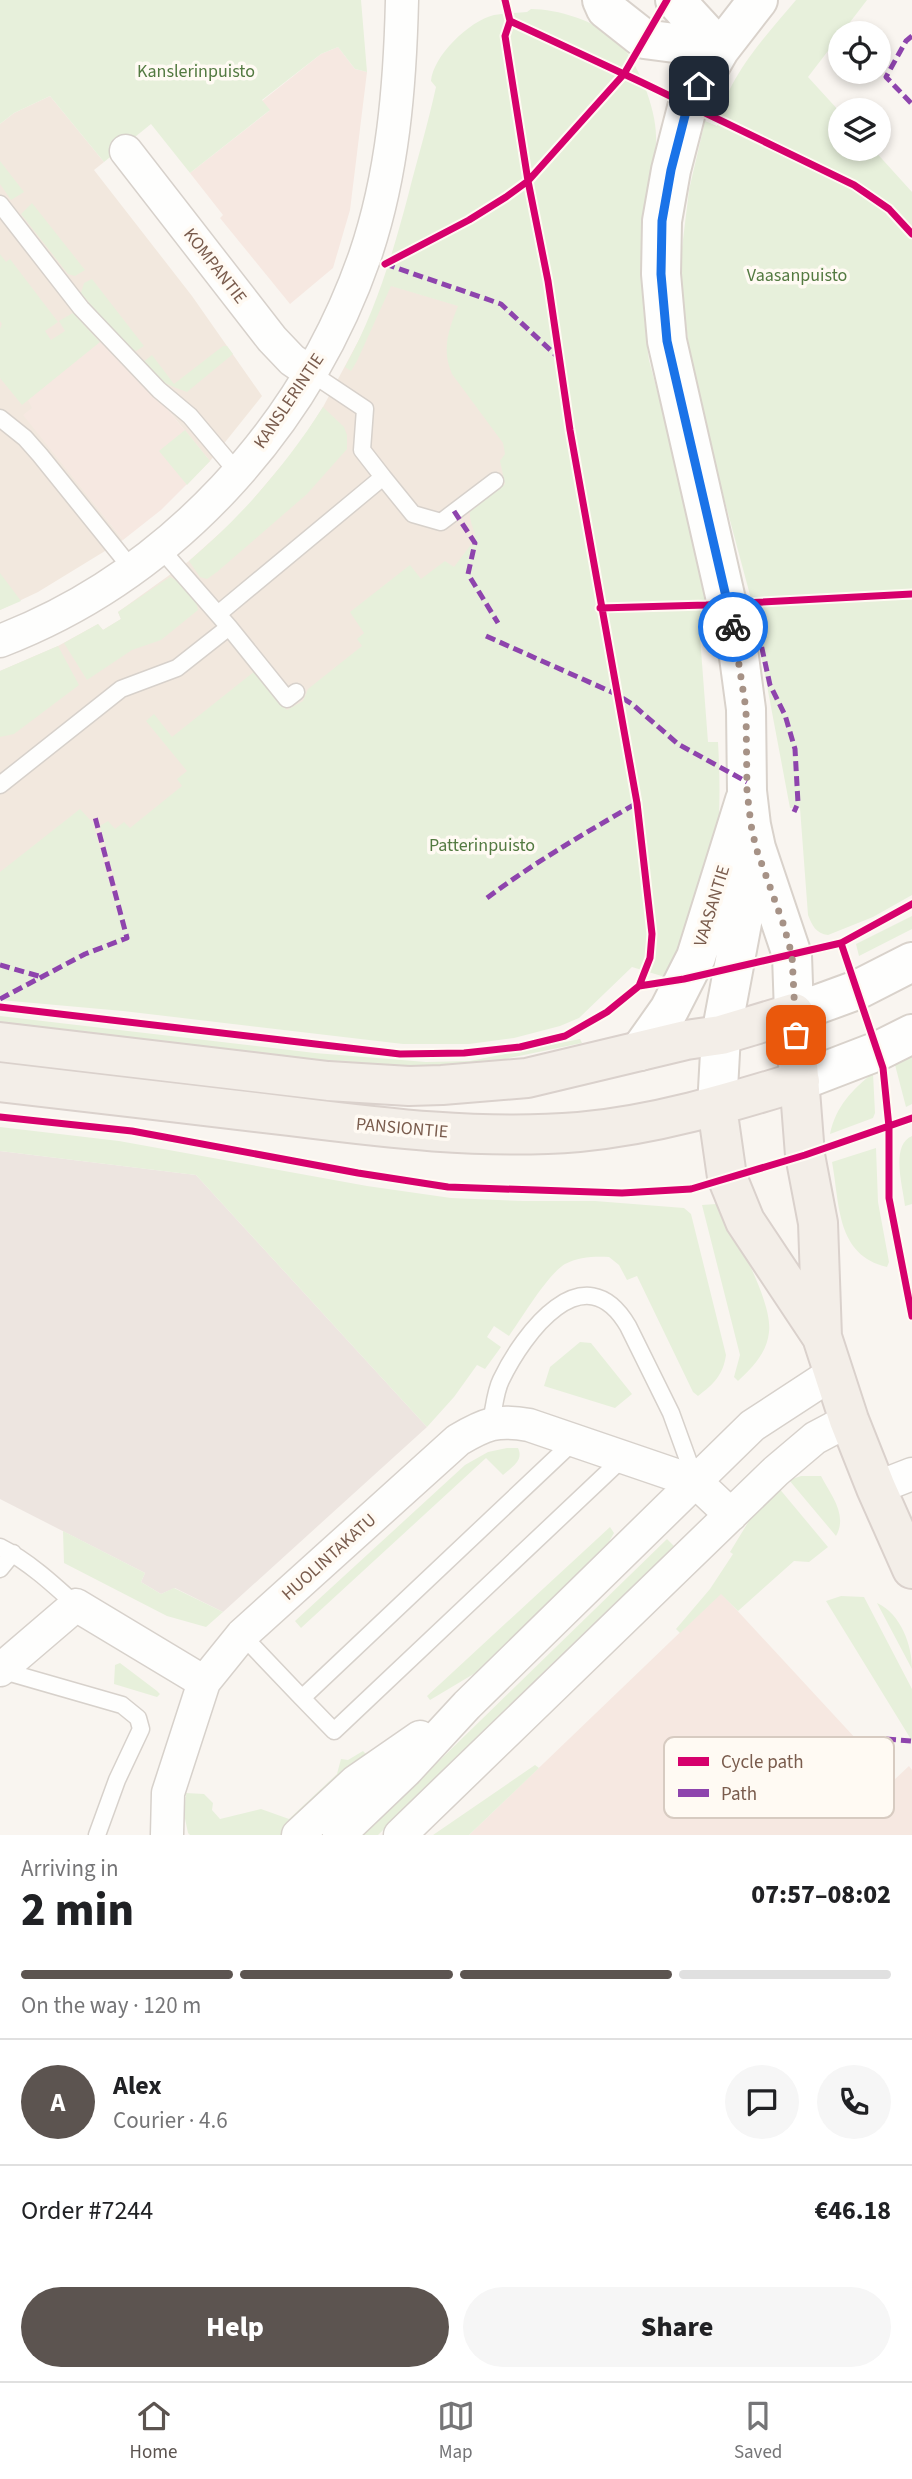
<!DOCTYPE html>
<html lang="en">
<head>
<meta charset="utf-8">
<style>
	body { margin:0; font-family:"Source Sans 3",sans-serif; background:#f6f6f6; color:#202124; height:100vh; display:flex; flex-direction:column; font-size:26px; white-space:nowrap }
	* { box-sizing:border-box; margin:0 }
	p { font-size:23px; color:#757577 }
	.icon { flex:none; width:38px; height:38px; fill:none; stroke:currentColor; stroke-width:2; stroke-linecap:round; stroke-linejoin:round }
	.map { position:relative; height:1835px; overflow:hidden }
	.sheet { display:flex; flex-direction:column; background:#fff; flex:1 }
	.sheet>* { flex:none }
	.fabs { position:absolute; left:828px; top:21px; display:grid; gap:14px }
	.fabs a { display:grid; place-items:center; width:63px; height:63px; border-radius:50%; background:#fff; box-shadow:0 4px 10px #0003; font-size:35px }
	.pin { position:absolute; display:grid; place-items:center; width:60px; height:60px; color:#fff; margin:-30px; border-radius:14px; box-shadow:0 4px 10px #0006 }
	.courier { position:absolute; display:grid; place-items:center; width:70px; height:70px; margin:-35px; border:5px solid #1a73e8; border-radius:50%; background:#fff; color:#222; box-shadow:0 2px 9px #0007 }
	.headline em { font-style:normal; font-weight:800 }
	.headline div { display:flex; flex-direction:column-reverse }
	.headline { display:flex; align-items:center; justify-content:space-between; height:119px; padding:0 21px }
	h1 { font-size:46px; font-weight:800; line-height:52px }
	.bar { display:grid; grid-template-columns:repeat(4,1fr); gap:10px 7px; align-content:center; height:84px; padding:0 21px }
	.bar i { height:9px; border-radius:5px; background:#e0e0e0 }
	.bar .current { background:#5c5450 }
	.bar p { grid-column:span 4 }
	.line { display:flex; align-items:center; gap:18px; padding:0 21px; border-top:2px solid #e0e0e0 }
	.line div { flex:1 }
	.round { display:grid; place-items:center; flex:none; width:74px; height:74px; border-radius:37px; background:#f6f6f6 }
	.primary-button { display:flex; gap:14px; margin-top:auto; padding:14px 21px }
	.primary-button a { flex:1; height:80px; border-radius:42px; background:#5c5450; color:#fff; font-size:28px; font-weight:800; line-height:80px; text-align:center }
	.primary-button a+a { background:#f6f6f6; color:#202124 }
	.menu { display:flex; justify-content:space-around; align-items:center; height:98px; border-top:2px solid #e0e0e0; background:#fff; font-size:19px; color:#757577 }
	.menu a { display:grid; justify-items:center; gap:4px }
	.menu .current { color:#5c5450 }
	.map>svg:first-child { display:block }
	.residential { fill:#f2e8de }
	.commercial { fill:#f6e8e1 }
	.industrial { fill:#ede5e0 }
	.green { fill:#e7f0db }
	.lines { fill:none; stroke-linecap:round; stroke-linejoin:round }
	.lane-casing { stroke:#d7d1cb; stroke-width:19 }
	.street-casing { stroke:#d7d1cb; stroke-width:35 }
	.secondary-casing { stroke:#d9d2cb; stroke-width:42 }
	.primary-casing { stroke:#dad1cc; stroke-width:42 }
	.lane { stroke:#fefefd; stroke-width:16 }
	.street { stroke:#fefefd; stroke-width:32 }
	.secondary { stroke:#fefefd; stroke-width:38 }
	.primary { stroke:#f3eee8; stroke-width:38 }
	.quiet { stroke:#8e44ad; stroke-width:5; stroke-dasharray:10 5; stroke-linecap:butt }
	.cycleway-casing { stroke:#fffaf3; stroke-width:11 }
	.cycleway { stroke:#d6006c; stroke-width:7 }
	.done { stroke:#a69286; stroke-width:7; stroke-dasharray:0 12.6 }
	.route { stroke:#1a73e8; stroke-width:9 }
	.labels { text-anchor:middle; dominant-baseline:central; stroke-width:7; stroke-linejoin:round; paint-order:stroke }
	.park-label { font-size:18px; fill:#537a41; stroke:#fffaf3 }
	.street-label { font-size:18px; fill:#7a5c4d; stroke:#fffaf3 }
	.key { fill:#fffaf3; stroke:#d7cbc1; stroke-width:2 }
	.key-label { font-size:19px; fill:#7a5c4d }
</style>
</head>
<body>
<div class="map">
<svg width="912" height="1835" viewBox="0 0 912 1835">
	<rect width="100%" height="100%" fill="#f9f5f0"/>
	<path class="residential" d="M50,96L104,162L94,170L192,296L262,396L210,461L135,370L104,339L29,400L33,408L24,415L123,540L38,592L0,610V124L14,113Z
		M383,283L493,316L537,549L114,899L0,956V671L58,646L98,624L103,630L121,619L118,612L189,561L240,515L298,446L323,407L368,323Z"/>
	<path class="commercial" d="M338,47L355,69L367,72L350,210L333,268L290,304L220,218L223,215L190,173L269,111L262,101L321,54Z
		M104,338L135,370L210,461L161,510L123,540L23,415L32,408L28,400Z
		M721,1593L894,1780L909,1766L912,1770V1835H469Z"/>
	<path class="industrial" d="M0,1151L196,1175L427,1427L223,1612L175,1588L161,1594L141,1582L145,1573L0,1499Z"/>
	<path class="green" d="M0,0H361L367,72L355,69L338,47L321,54L262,100L270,110L190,173L151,124L104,162L50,96L14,113L0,124Z
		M796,0H867L808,77L840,112V149H873L912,192V895L873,917L828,935C816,934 812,925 808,915L800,808H790L750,595L703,420L689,347L679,273L689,190L705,121L717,126C727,77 764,38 796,0Z
		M531,9C558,9 595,21 615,39C637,58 656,108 656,136C657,150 652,165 650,179C646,202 643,225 642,248C641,286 644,323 649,360L703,565L708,635L700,637L708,742H718C721,795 721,855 704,907C696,930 677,956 665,977L632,967L579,1018L560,1026L514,1038L469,1044H403L123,1011L0,1000V872L80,809L93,823L114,899L119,895L100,826L108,821L115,829L124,822L130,828L182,786L177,779L187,771L146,721L154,714L172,737L255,671L287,710L303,701L308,689L362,646L357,639L364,633L350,612L410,565L421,579L445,561L454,567L470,546L475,543C477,532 469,524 470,512L505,484L500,461L505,454L503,443L452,374C441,349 449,329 458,306L391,286L357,361L351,371L345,367C375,313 392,256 408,196C417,160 428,124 436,87L431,81C433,56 469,21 494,15C504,13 516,13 527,12Z
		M0,161L24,192L11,200L0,184Z
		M32,203L85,270L75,276L68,274L21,214Z
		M0,254L6,262L10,259L58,322L45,331L51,340L65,331L59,321L73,313L100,342L22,405L0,378V329L2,324L0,321Z
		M92,279L144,346L136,351L128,349L81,293L84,283Z
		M223,346H227L233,354L187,392C171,386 151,379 142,363L152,355L174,384Z
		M323,407L344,427L347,435V449L307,494L217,572L207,579L200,577L189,561C242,516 286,465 323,407Z
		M185,430L210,461L187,485L159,451Z
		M0,573L21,601L0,610Z
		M170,577C181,582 197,597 198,610L161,640L132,650L87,680L64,643L98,624L103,630L121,619L118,612Z
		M58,646L79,685L14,734L0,737V671Z
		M912,916V929L859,956L856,944Z
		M0,1016L315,1053L426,1062L470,1061L580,1039L582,1043L471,1066H379L314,1061L0,1024Z
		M912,1053V1104L906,1107L894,1061Z
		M873,1073L875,1113L873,1118L830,1134C836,1106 852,1090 873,1073Z
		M0,1127L119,1141L367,1186L451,1198L523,1201H595L684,1208L691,1214L726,1355C723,1375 714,1384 698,1396L693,1392L637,1276L627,1280L619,1265L609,1257C595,1256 578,1257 565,1264C547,1275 522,1318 509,1336L494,1326L487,1337L501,1347L485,1369L477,1365L454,1397L427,1427L196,1175L0,1151Z
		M912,1136V1204L905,1206C903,1187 890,1145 912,1136Z
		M876,1148L878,1202L889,1262L887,1267C836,1255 840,1205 832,1162Z
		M716,1204C733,1230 773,1302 769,1332C767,1353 752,1368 738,1381L734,1377L740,1355L702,1205Z
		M580,1342L591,1343L632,1394L615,1408L544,1386L550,1367Z
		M507,1448H518C524,1461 512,1467 503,1475L486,1458L301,1628L295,1621L465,1465L488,1452Z
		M801,1476H821C831,1495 848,1515 836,1536L789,1480Z
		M778,1487L828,1547L809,1562L794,1561L738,1611L721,1594L680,1633L676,1629L710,1589L733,1554L730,1552L755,1511Z
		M610,1527L614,1533L595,1566L482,1669L430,1700L427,1696Z
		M63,1531L145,1573L141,1582L161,1594L174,1588L223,1612L206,1627L167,1616L64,1563Z
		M667,1539L674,1546L644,1578L378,1835H363Z
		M841,1596L864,1597L912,1689V1741L826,1601Z
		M877,1603C901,1614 912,1645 912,1669Z
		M120,1663L157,1691L160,1694L157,1697L114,1684L115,1665Z
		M363,1751L368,1756L285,1835H190L188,1833L184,1814L186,1793L204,1794L213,1803L212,1810L220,1819L261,1809L289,1819L337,1774L341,1759L348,1760Z
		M535,1765L539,1768L469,1835H433Z"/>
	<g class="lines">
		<g class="lane-casing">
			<path id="lane" d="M0,204L81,308L159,390L190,416L238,473
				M0,418L25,438L40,455L132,569
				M383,477L413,514L441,522L495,481
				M160,548L229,627L287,699L296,692
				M218,614L383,477L362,450L365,409L311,373
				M0,785L121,689L177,668L229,627
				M491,1422C494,1409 495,1392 501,1380C523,1334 584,1251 628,1326L671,1413L696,1482
				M574,1441L302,1698L334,1731L624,1457
				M0,1547C28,1561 53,1584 76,1605
				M0,1569L13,1553
				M242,1635L302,1698
				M0,1670L122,1705L138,1718L141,1729L117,1780L97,1835"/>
		</g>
		<g class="street-casing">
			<path id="street" d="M126,151L272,339L292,360L311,373
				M0,641C171,575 305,428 365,256C393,174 400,86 402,0
				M876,1488L912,1474
				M0,1670L76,1605L204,1682
				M167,1835L168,1793L204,1682L242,1635L458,1440C485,1424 497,1419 529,1425L696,1482L731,1515
				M298,1835L355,1782L420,1737
				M339,1835L406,1771L467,1705L752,1426L833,1373
				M400,1835L776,1471L815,1438L849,1420"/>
		</g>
		<g class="secondary-casing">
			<path id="secondary" d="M602,0L606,9L644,39L720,49
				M675,0L720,49
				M758,0L720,49L688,104L671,170L662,221L661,274L667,341L739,657L746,709L747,791L751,825L756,848L792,955L794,1013L857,990L912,962
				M640,1051L669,1010L696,957L745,800
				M800,1081L878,1051L912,1034
				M717,1107L721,1035L756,848"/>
		</g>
		<g class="primary-casing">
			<path id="primary" d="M0,1042L328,1081L409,1086L442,1085L527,1078L686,1040L721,1035L794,1013L805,1155L818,1223L822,1337L849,1420L876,1488L912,1569
				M0,1082C96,1093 193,1105 289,1116C385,1128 482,1140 579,1132C655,1125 729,1103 800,1081
				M717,1107L727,1177L745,1221L822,1337"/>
		</g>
		<use href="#lane" class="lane"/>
		<use href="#street" class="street"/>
		<use href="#secondary" class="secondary"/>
		<use href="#primary" class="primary"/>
		<path class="quiet" d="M912,36L906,41L886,77L912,104
			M385,264L501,304L560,359
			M454,511L475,543L468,574L498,623
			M752,603L770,685L785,715L795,749L798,803L794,812
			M486,636L616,694L632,704L678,744L747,782
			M487,898C535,862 585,833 637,803
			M0,965L42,977
			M0,999L85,954L127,938L95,817
			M886,1739L912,1741"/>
		<g class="cycleway-casing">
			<path id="cycleway" d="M505,0L510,21L505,36L528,181L548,281L570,430L637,803L652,934L650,958L639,986
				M510,21L641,82L854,185L889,209L912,234
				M385,264L469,220L506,197L528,181L624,74L667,0
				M600,608L706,605L912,594
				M841,943L883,1068L889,1127V1198L912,1316
				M0,1007L400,1054L464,1053L520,1047L565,1036L607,1012L639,986L684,979L841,943L912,904
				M0,1117L132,1131L358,1173L448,1187L622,1193L691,1189L805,1155L912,1118"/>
		</g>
		<use href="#cycleway" class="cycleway"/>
	</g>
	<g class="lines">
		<path class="done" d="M733,627L746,709L747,791L751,825L756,848L783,923L792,955L796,1035"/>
		<path class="route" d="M699,86L688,104L671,170L662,221L661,274L667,341L733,627"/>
	</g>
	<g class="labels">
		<g class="park-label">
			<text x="196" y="71">Kanslerinpuisto</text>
			<text x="797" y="275">Vaasanpuisto</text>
			<text x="482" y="845">Patterinpuisto</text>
		</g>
		<g class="street-label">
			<text transform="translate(215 266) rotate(52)">KOMPANTIE</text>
			<text transform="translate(289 401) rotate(-56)">KANSLERINTIE</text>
			<text transform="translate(712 906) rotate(-73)">VAASANTIE</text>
			<text transform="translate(402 1128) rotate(5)">PANSIONTIE</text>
			<text transform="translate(329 1557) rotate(-42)">HUOLINTAKATU</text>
		</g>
	</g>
	<rect x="664" y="1737" width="230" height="81" rx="10" class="key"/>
	<rect x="678" y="1757" width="31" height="9" fill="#d6006c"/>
	<rect x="678" y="1789" width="31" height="8" fill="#8e44ad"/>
	<g class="key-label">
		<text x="721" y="1768">Cycle path</text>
		<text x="721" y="1800">Path</text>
	</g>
</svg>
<div class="fabs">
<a><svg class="icon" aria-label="locate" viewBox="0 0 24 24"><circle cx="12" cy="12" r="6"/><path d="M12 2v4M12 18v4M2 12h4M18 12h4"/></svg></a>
<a><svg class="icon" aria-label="layers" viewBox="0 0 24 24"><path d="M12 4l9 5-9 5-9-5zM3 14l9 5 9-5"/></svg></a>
</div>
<div class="pin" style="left:796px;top:1035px;background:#ea580c"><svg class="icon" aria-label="bag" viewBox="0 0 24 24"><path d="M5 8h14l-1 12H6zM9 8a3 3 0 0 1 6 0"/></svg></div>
<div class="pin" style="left:699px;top:86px;background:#1f2937"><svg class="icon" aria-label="home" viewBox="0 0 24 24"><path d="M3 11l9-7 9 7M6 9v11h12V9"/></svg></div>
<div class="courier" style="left:733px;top:627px"><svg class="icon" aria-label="bike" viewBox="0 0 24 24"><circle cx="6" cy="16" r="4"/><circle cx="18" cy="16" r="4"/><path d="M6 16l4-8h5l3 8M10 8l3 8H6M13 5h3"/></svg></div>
</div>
<section class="sheet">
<div class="headline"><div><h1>2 min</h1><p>Arriving in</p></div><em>07:57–08:02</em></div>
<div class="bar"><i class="current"></i><i class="current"></i><i class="current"></i><i></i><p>On the way · 120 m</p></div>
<div class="line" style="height:126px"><b class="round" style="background:#5c5450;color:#fff">A</b><div><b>Alex</b><p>Courier · 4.6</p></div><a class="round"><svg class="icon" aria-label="chat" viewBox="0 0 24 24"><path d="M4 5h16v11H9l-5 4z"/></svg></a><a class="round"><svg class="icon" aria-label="phone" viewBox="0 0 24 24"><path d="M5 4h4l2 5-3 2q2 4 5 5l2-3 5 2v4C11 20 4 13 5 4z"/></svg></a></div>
<div class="line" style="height:91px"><div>Order #7244</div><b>€46.18</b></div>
<div class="primary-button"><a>Help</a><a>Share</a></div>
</section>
<nav class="menu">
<a class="current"><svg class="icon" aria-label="home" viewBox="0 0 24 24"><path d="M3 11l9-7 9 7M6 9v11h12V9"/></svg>Home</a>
<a><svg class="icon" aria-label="map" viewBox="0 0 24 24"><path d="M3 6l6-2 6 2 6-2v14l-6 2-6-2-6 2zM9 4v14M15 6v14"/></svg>Map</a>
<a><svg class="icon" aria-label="saved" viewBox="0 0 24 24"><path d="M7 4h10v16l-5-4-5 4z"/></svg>Saved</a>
</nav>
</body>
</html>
